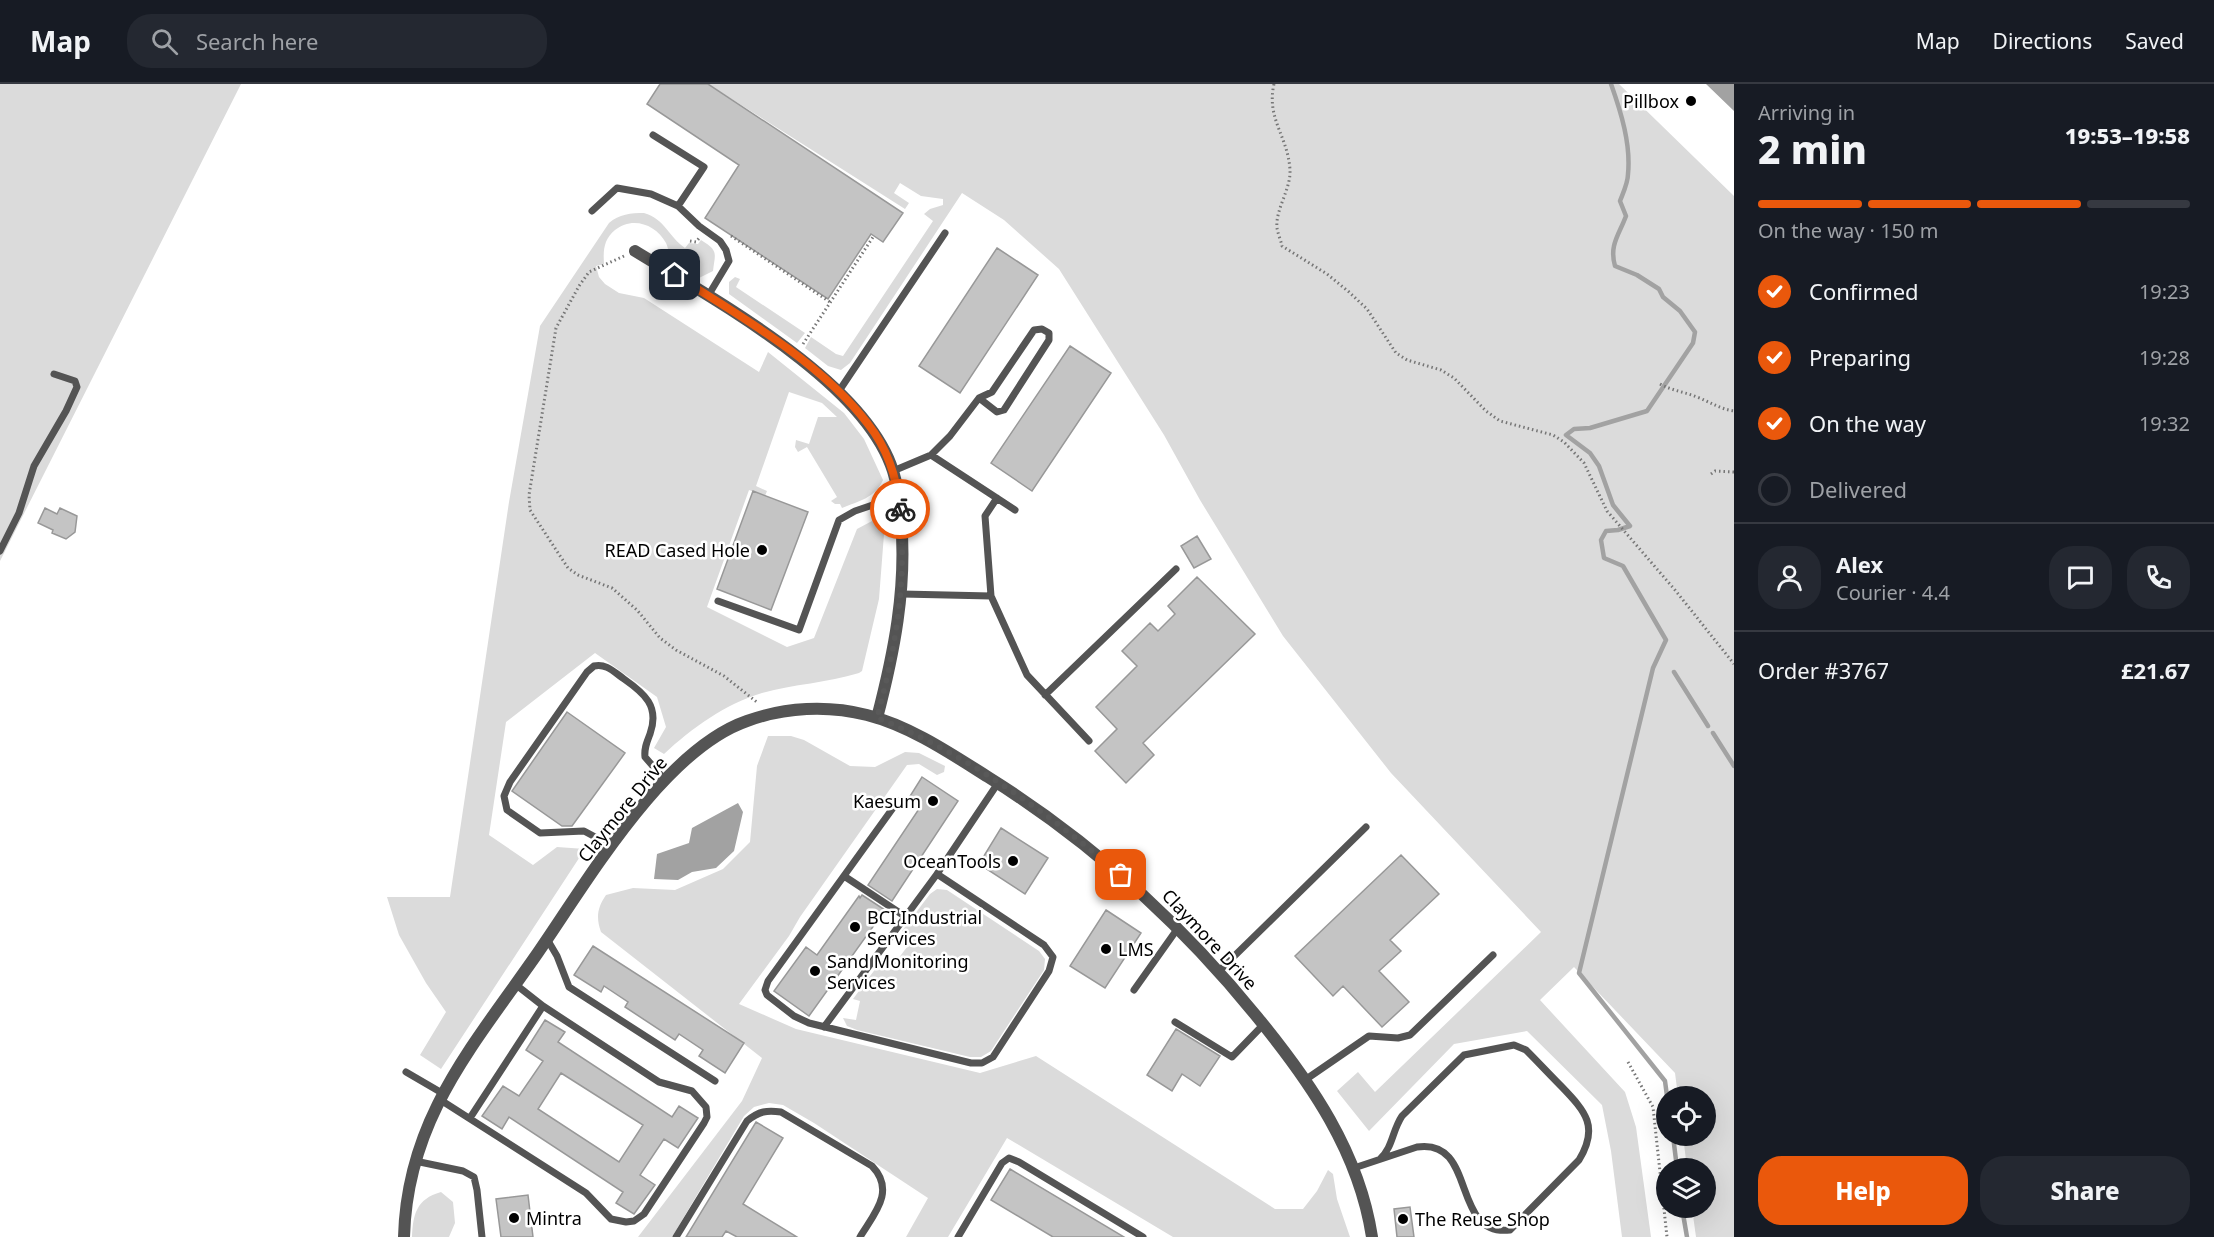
<!DOCTYPE html>
<html lang="en">
<head>
<meta charset="utf-8">
<style>
	body { margin:0; font-family:"Noto Sans",sans-serif; background:#242831; color:#f1f3f6; height:100vh; display:flex; flex-direction:column; font-size:22px; white-space:nowrap }
	* { box-sizing:border-box; margin:0 }
	p { font-size:20px; color:#9ea1a6 }
	.icon { flex:none; width:33px; height:33px; fill:none; stroke:currentColor; stroke-width:2; stroke-linecap:round; stroke-linejoin:round }
	.map { position:relative; flex:1; overflow:hidden }
	.drawer { display:flex; flex-direction:column; background:#171b24; width:480px }
	.drawer>* { flex:none }
	.tools { position:absolute; left:1656px; top:1002px; display:grid; gap:12px }
	.tools a { display:grid; place-items:center; width:60px; height:60px; border-radius:50%; background:#171b24; box-shadow:0 6px 24px #0002; font-size:30px }
	.pin { position:absolute; display:grid; place-items:center; width:51px; height:51px; color:#fff; margin:-26px; border-radius:12px; box-shadow:0 3px 9px #0006 }
	.courier { position:absolute; display:grid; place-items:center; width:60px; height:60px; margin:-30px; border:4px solid #ea580c; border-radius:50%; background:#fff; color:#222; box-shadow:0 2px 8px #0007 }
	.headline em { font-style:normal; font-weight:800 }
	.headline div { display:flex; flex-direction:column-reverse }
	.headline { display:flex; align-items:center; justify-content:space-between; height:102px; padding:0 24px }
	h1 { font-size:39px; font-weight:800; line-height:45px }
	.bar { display:grid; grid-template-columns:repeat(4,1fr); gap:9px 6px; align-content:center; height:72px; padding:0 24px }
	.bar i { height:8px; border-radius:4px; background:#363941 }
	.bar .active { background:#ea580c }
	.bar p { grid-column:span 4 }
	.line { display:flex; align-items:center; gap:15px; padding:0 24px; border-top:2px solid #363941 }
	.line div { flex:1 }
	.round { display:grid; place-items:center; flex:none; width:63px; height:63px; border-radius:24px; background:#242831 }
	ol { padding:0 24px; list-style:none }
	li { display:flex; align-items:center; gap:18px; height:66px }
	li p { margin-inline-start:auto }
	li .icon { padding:6px; border-radius:50%; background:#ea580c; color:#fff; stroke-width:4 }
	li:last-child { color:#9ea1a6 }
	li i { width:33px; height:33px; border:3px solid #363941; border-radius:50% }
	.primary-button { display:flex; gap:12px; margin-top:auto; padding:12px 24px }
	.primary-button a { flex:1; height:69px; border-radius:24px; background:#ea580c; color:#fff; font-size:24px; font-weight:800; line-height:69px; text-align:center }
	.primary-button a+a { background:#242831; color:#f1f3f6 }
	header { display:flex; align-items:center; gap:36px; box-sizing:border-box; height:84px; padding:0 30px; background:#171b24; border-bottom:2px solid #363941 }
	header strong { font-size:28px }
	nav { display:flex; gap:33px; margin-inline-start:auto; font-size:21px }
	.search { width:420px; height:54px; background:#242831; display:flex; align-items:center; gap:15px; box-sizing:border-box; padding:0 21px; border-radius:24px; color:#9ea1a6; font-size:22px }
	main { display:flex; flex:1; min-height:0 }
	.map>svg:first-child { display:block }
	.green { fill:#dbdbdb }
	.water { fill:#a2a2a2 }
	.lines { fill:none; stroke-linecap:round; stroke-linejoin:round }
	.stream { stroke:#a2a2a2; stroke-width:4.5 }
	.building { fill:#c4c4c4; stroke:#989898; stroke-width:1.5; fill-rule:evenodd }
	.path { stroke:#767676; stroke-width:3; stroke-dasharray:1.5 3; stroke-linecap:butt }
	.service { stroke:#545454; stroke-width:7 }
	.minor { stroke:#545454; stroke-width:12 }
	.done { stroke:#595959; stroke-width:6; stroke-dasharray:0 10.8 }
	.route { stroke:#ea580c; stroke-width:8 }
	.poi-dot { fill:#000; stroke:#fff; stroke-width:2 }
	.labels { text-anchor:middle; dominant-baseline:central; stroke-width:5; stroke-linejoin:round; paint-order:stroke }
	.poi-label { font-size:18px; fill:#000; stroke:#fff; text-anchor:start }
	.street-label { font-size:18px; fill:#000; stroke:#fff }
</style>
</head>
<body>
<header>
<strong>Map</strong>
<div class="search"><svg class="icon" aria-label="search" viewBox="0 0 24 24"><circle cx="10" cy="10" r="6"/><path d="M15 15l6 6"/></svg>Search here</div>
<nav><a>Map</a><a>Directions</a><a>Saved</a></nav>
</header>
<main>
<div class="map">
<svg width="1734" height="1153" viewBox="0 0 1734 1153">
	<rect width="100%" height="100%" fill="#fff"/>
	<path class="green" d="M0,0H241L0,477Z
		M708,0H1619L1734,112V1153H1696L1692,1124H1706V1084H1687L1683,1052H1706V1012H1678L1675,989L1574,883L1540,916L1625,1008L1636,1043L1651,1153H1622L1611,1067L1602,1021L1527,947L1454,960L1369,1047L1337,1007L1358,988L1375,1008L1541,848L1391,689L1283,552L1200,416L1164,351L1059,185L1004,136L962,109L850,279L841,286L828,282L805,264L811,253L836,270L843,272L933,137L924,130L930,125L943,121V115L921,112L900,99L894,109L909,119L905,125Z
		M644,129C665,135 669,153 685,164L689,159L698,160L701,156C719,167 715,169 713,187L699,194C691,188 679,183 672,176C668,171 669,165 666,159C656,140 632,132 615,146C604,155 603,166 604,180L596,182L599,193L605,200L619,209L644,214L759,288L768,268L844,329L864,355L883,396C875,414 859,417 842,424L840,420H835L831,417L837,413L807,363L798,368L795,363L796,356L809,360L818,333H837L822,319L789,308L756,402L767,407L765,412L749,406L707,523L787,563L814,554L857,445L872,437L884,450L879,515L862,587L859,589C827,599 794,600 762,609C725,620 692,644 664,670L654,664L666,643L657,613L595,569L506,638L489,751L533,781L557,763L585,765L441,985L420,971L446,928L426,899L399,851L387,813H450L509,418L540,242L609,139C619,130 631,129 644,129Z
		M735,193L740,195L736,203L805,249L797,259L729,210V198Z
		M768,652H791L804,656L850,682L875,683L905,668L919,669L945,682L944,688L937,691L919,680L907,681L800,833L789,852L739,920L796,945L980,989L1036,972L1275,1125H1303L1317,1107L1328,1086L1333,1090L1337,1115L1350,1153H1173L1007,1054L948,1153H906L928,1114L814,1039L783,1021L769,1019L754,1023L744,1032L672,1153H638L742,1017L762,974L601,848C596,834 597,824 606,811L633,804L675,806L723,785L750,758L757,682Z
		M937,805L947,806L1039,867L1045,875L1044,886L991,967L981,973H970L857,946L847,942L843,934L856,936L860,917L853,915L882,876L892,883L913,855L902,847L930,810Z
		M441,1108L453,1118L455,1139L449,1153H412C413,1131 416,1115 441,1108Z"/>
	<path class="water" d="M1706,0H1734V27Z
		M738,719L743,728L734,767L716,784L692,788L678,796L654,795L657,770L689,759L692,744Z"/>
	<g class="lines">
		<path class="stream" d="M1611,0C1621,28 1631,60 1628,90C1628,99 1623,109 1620,117L1626,132C1619,151 1609,161 1615,182L1637,191L1659,205L1663,213L1680,227L1695,248L1693,259L1647,327L1590,344L1574,345L1566,351L1590,369L1599,382L1613,421L1630,442L1618,446L1606,447L1601,456L1604,474L1623,482L1666,556L1653,584L1579,889L1665,997L1667,1012
			M1674,588L1708,642
			M1713,649L1734,682
			M1673,1052L1677,1084
			M1682,1124L1687,1153"/>
	</g>
	<path class="building" d="M660,0H708L903,129L883,158L871,150L828,215L705,134L739,81L647,20Z
		M997,164L1038,191L960,309L919,282Z
		M1070,262L1111,289L1032,407L991,379Z
		M753,407L808,428L771,526L717,505Z
		M45,424L57,430L60,424L77,432L75,448L66,455L52,449L53,446L38,439Z
		M1197,452L1211,475L1194,484L1181,462Z
		M1197,493L1255,550L1143,659L1154,671L1126,699L1095,667L1117,645L1096,623L1137,582L1122,567L1150,539L1158,547L1175,530L1168,522Z
		M567,628L625,669L572,742H562L512,707Z
		M922,693L958,717L892,817L868,801L919,725L907,717Z
		M1001,744L1048,774L1025,810L979,780Z
		M1401,771L1439,810L1390,856L1401,867L1379,887L1409,918L1382,943L1343,902L1333,912L1295,872Z
		M862,811L885,826L809,932L774,907L806,863L817,871L859,812L860,814Z
		M1106,826L1141,849L1105,904L1070,882Z
		M593,862L744,959L725,989L699,972L703,966L679,950L675,956L625,923L628,918L604,902L601,908L574,891Z
		M545,936L565,948L558,958L672,1033L679,1022L698,1034L678,1064L664,1055L640,1091L655,1101L634,1130L616,1119L623,1108L509,1033L502,1045L482,1032L503,1002L519,1012L543,977L526,966ZM561,989L643,1041L619,1078L538,1025Z
		M1176,945L1220,972L1200,1002L1182,990L1172,1007L1147,991Z
		M756,1038L783,1054L743,1120L797,1153H737L726,1147L722,1153H686Z
		M1010,1085L1124,1153H1053L991,1116Z
		M528,1111L533,1153H501L496,1115Z
		M1410,1123L1414,1153H1397L1394,1125Z"/>
	<g class="lines">
		<path class="path" d="M1274,0C1266,35 1288,52 1290,86C1291,105 1275,126 1277,144C1278,150 1281,157 1282,162L1327,190L1349,208L1367,225L1396,269L1407,276L1441,286L1454,294L1486,327L1500,337L1553,351L1564,358L1584,379L1607,427L1675,506L1734,580
			M731,152L830,218
			M690,157L696,158L700,153
			M624,172L589,188L579,202L556,244L529,411L530,426L568,484L578,491L612,504L637,526L660,554L676,566L724,592L758,619
			M803,260L873,153
			M1660,300C1673,307 1685,308 1697,313C1710,318 1720,325 1734,327
			M1711,390L1715,387L1734,388
			M1628,978L1653,1023L1667,1153"/>
		<path class="service" d="M653,51L704,83L678,122
			M592,127L617,104L651,110L678,122L699,142L720,157L726,166L729,177L708,212
			M839,307L945,149
			M931,371L1015,426
			M893,387L931,371L950,352L979,314L992,308L1034,246L1042,245L1049,249V256L1004,326L997,328L979,314
			M997,414L985,432L991,512L1027,591L1089,657
			M0,467L19,429L34,382L66,327L77,303L75,297L54,290
			M902,510L991,512
			M718,517L799,546L839,436L855,427L899,412
			M1045,611L1176,485
			M898,717L768,897L765,906L767,911L794,932L809,939L971,979H982L993,973L1049,887L1053,873L1044,861L937,790
			M612,762L584,747L540,749L507,726L504,712L510,698L587,588L594,582C606,579 614,588 624,595C644,609 660,622 650,650C647,658 644,664 645,673L665,696
			M844,792L906,833
			M547,855L557,872L569,903L715,997
			M1219,887L1366,743
			M1134,906L1178,844
			M1175,938L1232,973L1264,940
			M824,943L937,790L998,699
			M406,988L442,1009
			M1305,996L1369,952L1398,954L1410,951L1493,871
			M439,1015L586,1109L611,1135L626,1138L634,1137L644,1130L704,1039L707,1033L706,1023L692,1007L659,998L543,922L515,900
			M470,1034L543,922
			M415,1077L463,1087L474,1093L477,1106L482,1153
			M1354,1084L1417,1063C1478,1054 1450,1153 1510,1146L1579,1076C1599,1043 1586,1028 1562,1003C1550,991 1538,978 1526,966L1514,961L1464,971L1402,1032C1392,1047 1393,1063 1380,1075
			M676,1153L747,1037C759,1027 767,1026 781,1028L872,1082C896,1107 874,1130 860,1153
			M958,1153L1002,1079L1009,1074L1019,1078L1143,1153"/>
		<path class="minor" d="M635,167C713,215 865,297 893,387C898,403 900,420 901,436C907,504 894,569 877,634
			M404,1153C407,1035 473,962 537,870C587,798 663,666 747,637C785,623 828,621 867,631C910,642 950,669 988,693C1092,758 1181,839 1258,934C1311,999 1359,1068 1372,1153"/>
	</g>
	<g class="lines">
		<path class="done" d="M900,425C907,499 896,562 877,634C966,669 1049,730 1121,791"/>
		<path class="route" d="M675,191C739,231 822,279 868,340C887,364 897,394 900,425"/>
	</g>
	<g class="poi-dot">
		<circle cx="1691" cy="17" r="6"/>
		<circle cx="762" cy="466" r="6"/>
		<circle cx="933" cy="717" r="6"/>
		<circle cx="1013" cy="777" r="6"/>
		<circle cx="855" cy="843" r="6"/>
		<circle cx="1106" cy="865" r="6"/>
		<circle cx="815" cy="887" r="6"/>
		<circle cx="514" cy="1134" r="6"/>
		<circle cx="1403" cy="1135" r="6"/>
	</g>
	<g class="labels">
		<g class="poi-label">
			<text x="1679" y="17" text-anchor="end">Pillbox</text>
			<text x="750" y="466" text-anchor="end">READ Cased Hole</text>
			<text x="921" y="717" text-anchor="end">Kaesum</text>
			<text x="1001" y="777" text-anchor="end">OceanTools</text>
			<text x="867" y="833">BCI Industrial<tspan x="867" dy="21">Services</tspan></text>
			<text x="1118" y="865">LMS</text>
			<text x="827" y="877">Sand Monitoring<tspan x="827" dy="21">Services</tspan></text>
			<text x="526" y="1134">Mintra</text>
			<text x="1415" y="1135">The Reuse Shop</text>
		</g>
		<g class="street-label">
			<text transform="translate(622 725) rotate(-51)">Claymore Drive</text>
			<text transform="translate(1210 855) rotate(47)">Claymore Drive</text>
		</g>
	</g>
</svg>
<div class="tools">
<a><svg class="icon" aria-label="locate" viewBox="0 0 24 24"><circle cx="12" cy="12" r="6"/><path d="M12 2v4M12 18v4M2 12h4M18 12h4"/></svg></a>
<a><svg class="icon" aria-label="layers" viewBox="0 0 24 24"><path d="M12 4l9 5-9 5-9-5zM3 14l9 5 9-5"/></svg></a>
</div>
<div class="pin" style="left:1121px;top:791px;background:#ea580c"><svg class="icon" aria-label="bag" viewBox="0 0 24 24"><path d="M5 8h14l-1 12H6zM9 8a3 3 0 0 1 6 0"/></svg></div>
<div class="pin" style="left:675px;top:191px;background:#1f2937"><svg class="icon" aria-label="home" viewBox="0 0 24 24"><path d="M3 11l9-7 9 7M6 9v11h12V9"/></svg></div>
<div class="courier" style="left:900px;top:425px"><svg class="icon" aria-label="bike" viewBox="0 0 24 24"><circle cx="6" cy="16" r="4"/><circle cx="18" cy="16" r="4"/><path d="M6 16l4-8h5l3 8M10 8l3 8H6M13 5h3"/></svg></div>
</div>
<section class="drawer">
<div class="headline"><div><h1>2 min</h1><p>Arriving in</p></div><em>19:53–19:58</em></div>
<div class="bar"><i class="active"></i><i class="active"></i><i class="active"></i><i></i><p>On the way · 150 m</p></div>
<ol>
<li><svg class="icon" aria-label="check" viewBox="0 0 24 24"><path d="M5 12l5 5 9-10"/></svg>Confirmed<p>19:23</p></li>
<li><svg class="icon" aria-label="check" viewBox="0 0 24 24"><path d="M5 12l5 5 9-10"/></svg>Preparing<p>19:28</p></li>
<li><svg class="icon" aria-label="check" viewBox="0 0 24 24"><path d="M5 12l5 5 9-10"/></svg>On the way<p>19:32</p></li>
<li><i></i>Delivered</li>
</ol>
<div class="line" style="height:108px"><a class="round"><svg class="icon" aria-label="person" viewBox="0 0 24 24"><circle cx="12" cy="8" r="4"/><path d="M4 21q1-7 8-7t8 7"/></svg></a><div><b>Alex</b><p>Courier · 4.4</p></div><a class="round"><svg class="icon" aria-label="chat" viewBox="0 0 24 24"><path d="M4 5h16v11H9l-5 4z"/></svg></a><a class="round"><svg class="icon" aria-label="phone" viewBox="0 0 24 24"><path d="M5 4h4l2 5-3 2q2 4 5 5l2-3 5 2v4C11 20 4 13 5 4z"/></svg></a></div>
<div class="line" style="height:78px"><div>Order #3767</div><b>£21.67</b></div>
<div class="primary-button"><a>Help</a><a>Share</a></div>
</section>
</main>
</body>
</html>
